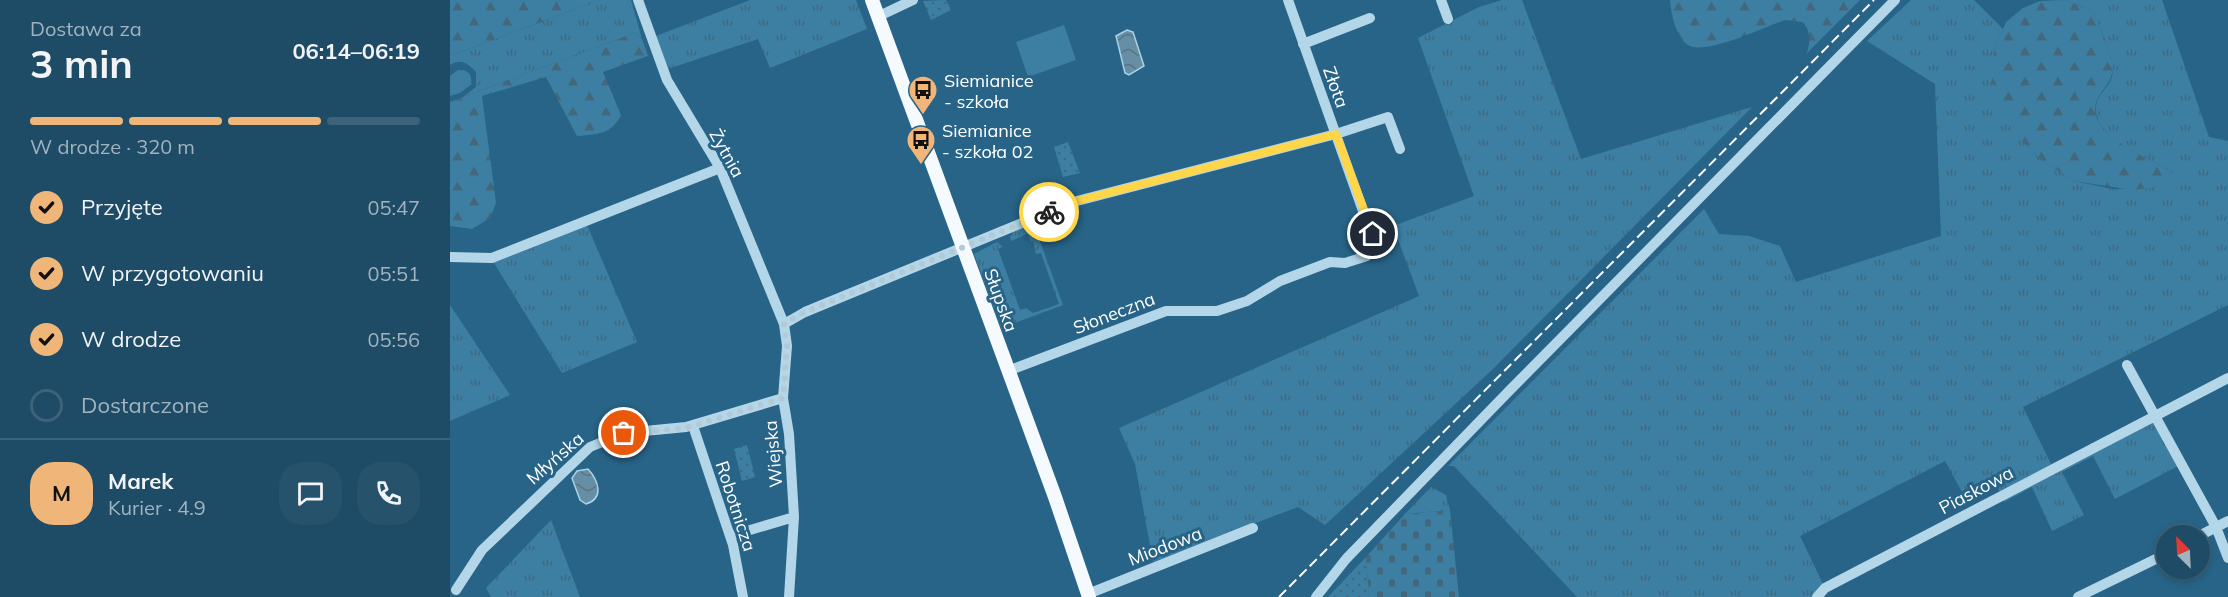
<!DOCTYPE html>
<html lang="pl">
<head>
<meta charset="utf-8">
<style>
	body { margin:0; font-family:Mulish,sans-serif; background:#26526b; color:#f1f3f6; height:100vh; display:flex; flex-direction:column; font-size:22px; white-space:nowrap }
	* { box-sizing:border-box; margin:0 }
	p { font-size:20px; color:#a1b3bf }
	.icon { flex:none; width:33px; height:33px; fill:none; stroke:currentColor; stroke-width:2; stroke-linecap:round; stroke-linejoin:round }
	.map { position:relative; flex:1; overflow:hidden }
	.details { display:flex; flex-direction:column; background:#1e4b65; width:450px }
	.details>* { flex:none }
	.needle { width:39px; rotate:336deg }
	.tools { position:absolute; left:1706px; top:525px; display:grid; gap:12px }
	.tools a { display:grid; place-items:center; width:54px; height:54px; border-radius:50%; background:#1e4b65; box-shadow:0 3px 9px #0003,0 0 0 2px #3c6379; font-size:30px }
	.pin { position:absolute; display:grid; place-items:center; width:51px; height:51px; color:#fff; margin:-26px; border:3px solid #fff; border-radius:50%; box-shadow:0 2px 6px #0007 }
	.courier { position:absolute; display:grid; place-items:center; width:60px; height:60px; margin:-30px; border:4px solid #ffd54a; border-radius:50%; background:#fff; color:#222; box-shadow:0 2px 8px #0007 }
	.headline em { font-style:normal; font-weight:700 }
	.headline div { display:flex; flex-direction:column-reverse }
	.headline { display:flex; align-items:center; justify-content:space-between; height:102px; padding:0 30px }
	h1 { font-size:39px; font-weight:700; line-height:45px }
	.bar { display:grid; grid-template-columns:repeat(4,1fr); gap:9px 6px; align-content:center; height:72px; padding:0 30px }
	.bar i { height:8px; border-radius:4px; background:#3c6379 }
	.bar .current { background:#f0b679 }
	.bar p { grid-column:span 4 }
	.line { display:flex; align-items:center; gap:15px; padding:0 30px; border-top:2px solid #3c6379 }
	.line div { flex:1 }
	.round { display:grid; place-items:center; flex:none; width:63px; height:63px; border-radius:24px; background:#26526b }
	ol { padding:0 30px; list-style:none }
	li { display:flex; align-items:center; gap:18px; height:66px }
	li p { margin-inline-start:auto }
	li .icon { padding:6px; border-radius:50%; background:#f0b679; color:#111; stroke-width:4 }
	li:last-child { color:#a1b3bf }
	li i { width:33px; height:33px; border:3px solid #3c6379; border-radius:50% }
	main { display:flex; flex:1; min-height:0 }
	.map>svg:first-child { display:block }
	.grass { fill:url(#grass-tufts) }
	.forest { fill:url(#forest-firs) }
	.cemetery { fill:url(#cemetery-stones) }
	.park { fill:url(#park-dots) }
	.pitch { fill:#3c7fa3 }
	.water { fill:url(#water-waves); stroke:#a8d3e8; stroke-width:1.5 }
	.lines { fill:none; stroke-linecap:round; stroke-linejoin:round }
	.minor { stroke:#b3d6e8; stroke-width:10 }
	.major { stroke:#f5fafe; stroke-width:14 }
	.rail { stroke:#fff; stroke-width:2; stroke-dasharray:10 4.5; stroke-linecap:butt }
	.done { stroke:#b4c9d5; stroke-width:6; stroke-dasharray:0 10.8 }
	.route { stroke:#ffd54a; stroke-width:8 }
	.labels { text-anchor:middle; dominant-baseline:central; stroke-width:6; stroke-linejoin:round; paint-order:stroke }
	.poi-label { font-size:18px; fill:#fff; stroke:#286487; text-anchor:start }
	.street-label { font-size:18px; fill:#fff; stroke:#286487 }
</style>
</head>
<body>
<main>
<section class="details">
<div class="headline"><div><h1>3 min</h1><p>Dostawa za</p></div><em>06:14–06:19</em></div>
<div class="bar"><i class="current"></i><i class="current"></i><i class="current"></i><i></i><p>W drodze · 320 m</p></div>
<ol>
<li><svg class="icon" aria-label="check" viewBox="0 0 24 24"><path d="M5 12l5 5 9-10"/></svg>Przyjęte<p>05:47</p></li>
<li><svg class="icon" aria-label="check" viewBox="0 0 24 24"><path d="M5 12l5 5 9-10"/></svg>W przygotowaniu<p>05:51</p></li>
<li><svg class="icon" aria-label="check" viewBox="0 0 24 24"><path d="M5 12l5 5 9-10"/></svg>W drodze<p>05:56</p></li>
<li><i></i>Dostarczone</li>
</ol>
<div class="line" style="height:108px"><b class="round" style="background:#f0b679;color:#111">M</b><div><b>Marek</b><p>Kurier · 4.9</p></div><a class="round"><svg class="icon" aria-label="chat" viewBox="0 0 24 24"><path d="M4 5h16v11H9l-5 4z"/></svg></a><a class="round"><svg class="icon" aria-label="phone" viewBox="0 0 24 24"><path d="M5 4h4l2 5-3 2q2 4 5 5l2-3 5 2v4C11 20 4 13 5 4z"/></svg></a></div>
</section>
<div class="map">
<svg width="1778" height="597" viewBox="0 0 1778 597">
	<defs>
		<pattern id="grass-tufts" width="24" height="20" patternUnits="userSpaceOnUse" patternTransform="scale(1.5)"><rect width="24" height="20" fill="#3c7fa3"/><path d="M3 7l-1-3M5 7V3M7 7l1-3M15 17l-1-3M17 17v-4M19 17l1-3" fill="none" stroke="#43687c"/></pattern>
		<pattern id="forest-firs" width="22" height="20" patternUnits="userSpaceOnUse" patternTransform="scale(1.5)"><rect width="22" height="20" fill="#3c7fa3"/><path d="M5 1l3.5 6h-7zM16 11l3.5 6h-7z" fill="#43687c"/></pattern>
		<pattern id="cemetery-stones" width="16" height="16" patternUnits="userSpaceOnUse" patternTransform="scale(1.5)"><rect width="16" height="16" fill="#3c7fa3"/><path d="M2 7V4a2 2 0 0 1 4 0v3zM10 15v-3a2 2 0 0 1 4 0v3z" fill="#43687c"/></pattern>
		<pattern id="park-dots" width="8" height="8" patternUnits="userSpaceOnUse" patternTransform="scale(1.5)"><rect width="8" height="8" fill="#3c7fa3"/><path d="M2 2h.1M6 6h.1" fill="none" stroke="#43687c" stroke-width="1.8" stroke-linecap="round"/></pattern>
		<pattern id="water-waves" width="16" height="10" patternUnits="userSpaceOnUse" patternTransform="scale(1.5)"><rect width="16" height="10" fill="#668ea5"/><path d="M0 5q4-4 8 0t8 0" fill="none" stroke="#5c7481"/></pattern>
	</defs>
	<rect width="100%" height="100%" fill="#286487"/>
	<path class="grass" d="M150,0H181L192,39L185,33L13,97L26,87V72C18,63 11,58 0,65V56Z
		M300,0H406L417,29L320,68L308,39L218,69L206,36Z
		M1052,0H1072L1131,159L1302,107L1043,369L875,525L848,507L703,562L685,464L669,428L969,296L943,226L1024,196L968,38L1029,7Z
		M1461,0H1524L1553,29L1544,50L1569,138L1590,159L1624,181L1663,189L1701,188L1721,171C1697,158 1641,137 1646,105C1648,94 1659,87 1662,77C1666,60 1650,28 1643,11L1614,0H1712L1759,137L1778,141V305L1573,407L1601,464L1706,412L1734,463L1665,499L1643,456L1612,472L1634,515L1602,531L1582,487L1554,502L1547,486L1518,503L1495,461L1350,536L1375,588L1367,597H1127L1004,466H998L1254,209L1269,234L1299,236L1330,246L1346,282L1491,236L1485,84L1417,41Z
		M8,70H14L20,74L22,84L10,93L0,96V76Z
		M583,222L613,305L551,328L524,254L547,242L553,247L548,249L570,310L576,308L583,313L609,304L591,253L586,254L583,241L581,242L577,234L561,241L560,237L564,230Z
		M137,225L187,342L112,373L44,263Z
		M0,305L60,395L0,421Z
		M981,487L996,495L1000,510L955,514Z
		M101,520L130,597H41L36,588Z"/>
	<path class="forest" d="M0,0H150L0,56Z
		M1220,0H1410L1356,54C1361,44 1361,29 1352,22L1335,20C1315,27 1259,54 1240,46C1226,40 1221,13 1220,0Z
		M1614,0L1643,11C1648,22 1663,58 1663,67C1663,81 1652,89 1647,100C1633,133 1699,159 1721,171L1722,176L1701,188L1682,190L1624,181L1590,159L1569,138L1542,83L1544,50L1556,22L1573,8L1590,1Z
		M185,33L192,39L198,56L153,72L171,115C161,135 148,134 127,136L96,77L32,96L46,203L40,218L22,229L0,226V102Z"/>
	<path class="cemetery" d="M1000,510L1009,597H919L916,557L955,514Z"/>
	<path class="park" d="M496,0L501,10L481,20L473,1Z
		M618,142L630,173L613,177L604,147Z
		M297,445L305,477L292,481L284,449Z
		M916,557L919,597H878Z"/>
	<path class="pitch" d="M614,25L626,60L578,77L566,42Z"/>
	<path class="water" d="M677,30L683,32L694,66L679,75L675,73L666,36Z
		M138,469C148,480 155,498 136,504L130,500L122,478L127,471Z"/>
	<g class="lines">
		<path class="minor" d="M188,0L217,80L270,168L334,324
			M838,0L928,253
			M991,0L998,19
			M427,17L463,0
			M853,44L920,18
			M0,257L42,258L270,168
			M1677,365L1766,527L1778,558
			M558,371L716,311H767L797,301L830,281L880,262L895,263L917,256
			M243,426L283,545L293,597
			M280,536L344,517
			M1749,536L1778,521
			M6,590L32,550L140,447L174,433L236,427L333,398
			M638,594L803,528
			M339,597L344,517L339,434L333,398L337,346L334,324L355,312L623,202L886,134L938,117L950,149
			M866,597L896,559L1060,390L1445,0
			M1367,597L1375,588L1778,378
			M1628,597L1716,554"/>
		<path class="major" d="M422,0L605,497L639,597"/>
		<path class="rail" d="M829,597L1424,0"/>
	</g>
	<g class="lines">
		<path class="done" d="M174,433L236,428L333,398L337,346L334,324L355,312L599,212"/>
		<path class="route" d="M599,212L623,202L886,134L923,234"/>
	</g>
	<defs>
		<g id="bus-pin" transform="scale(1.5)"><path d="M0 17L-7.5 6A9.5 9.5 0 1 1 7.5 6Z" fill="#f0b679" stroke="#286487"/><path d="M-5-6H5V4H4V6H2V4H-2V6H-4V4H-5ZM-3.5-4V0h7V-4ZM-3.5 1.2v1.5H-2V1.2ZM2 1.2v1.5H3.5V1.2Z" fill="#111"/></g>
	</defs>
	<g fill-rule="evenodd">
		<use href="#bus-pin" x="473" y="90"/>
		<use href="#bus-pin" x="471" y="140"/>
	</g>
	<g class="labels">
		<g class="poi-label">
			<text x="494" y="80">Siemianice<tspan x="494" dy="21">- szkoła</tspan></text>
			<text x="492" y="130">Siemianice<tspan x="492" dy="21">- szkoła 02</tspan></text>
		</g>
		<g class="street-label">
			<text transform="translate(886 87) rotate(70)">Złota</text>
			<text transform="translate(277 153) rotate(61)">Żytnia</text>
			<text transform="translate(551 300) rotate(70)">Słupska</text>
			<text transform="translate(664 313) rotate(-21)">Słoneczna</text>
			<text transform="translate(323 454) rotate(-95)">Wiejska</text>
			<text transform="translate(105 458) rotate(-41)">Młyńska</text>
			<text transform="translate(1526 490) rotate(-28)">Piaskowa</text>
			<text transform="translate(286 506) rotate(72)">Robotnicza</text>
			<text transform="translate(715 546) rotate(-21)">Miodowa</text>
		</g>
	</g>
</svg>
<div class="tools">
<a><svg class="needle" viewBox="-14 -14 28 28"><path d="M0-13l5 13h-10z" fill="#e53935"/><path d="M0 13l5-13h-10z" fill="#a1b3bf"/></svg></a>
</div>
<div class="pin" style="left:174px;top:433px;background:#ea580c"><svg class="icon" aria-label="bag" viewBox="0 0 24 24"><path d="M5 8h14l-1 12H6zM9 8a3 3 0 0 1 6 0"/></svg></div>
<div class="pin" style="left:923px;top:234px;background:#1f2937"><svg class="icon" aria-label="home" viewBox="0 0 24 24"><path d="M3 11l9-7 9 7M6 9v11h12V9"/></svg></div>
<div class="courier" style="left:599px;top:212px"><svg class="icon" aria-label="bike" viewBox="0 0 24 24"><circle cx="6" cy="16" r="4"/><circle cx="18" cy="16" r="4"/><path d="M6 16l4-8h5l3 8M10 8l3 8H6M13 5h3"/></svg></div>
</div>
</main>
</body>
</html>
